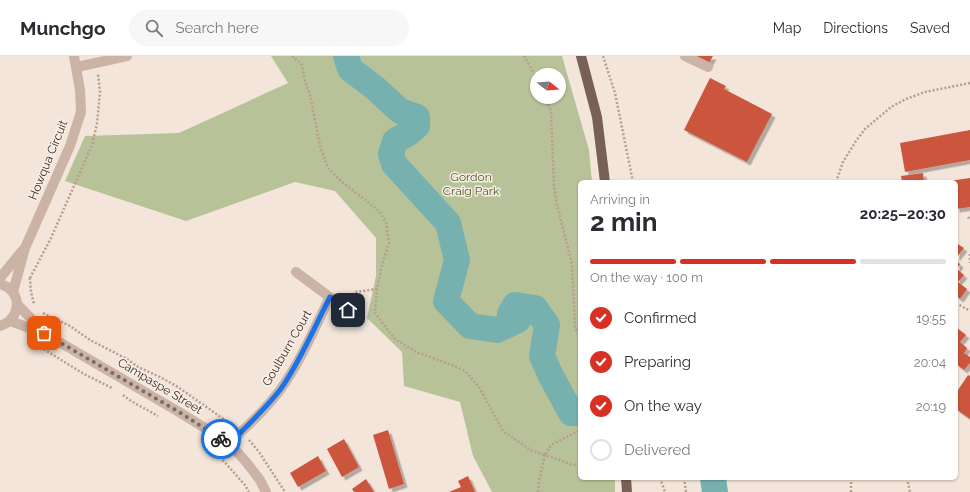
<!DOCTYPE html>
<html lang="en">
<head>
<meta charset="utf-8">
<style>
	body { margin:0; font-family:Raleway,sans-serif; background:#f7f7f7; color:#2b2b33; height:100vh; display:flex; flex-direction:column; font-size:15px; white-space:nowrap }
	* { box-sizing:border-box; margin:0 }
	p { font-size:13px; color:#7c7c81 }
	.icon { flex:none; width:22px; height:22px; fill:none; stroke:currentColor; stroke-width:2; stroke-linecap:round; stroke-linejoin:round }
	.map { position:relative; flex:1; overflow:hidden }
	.sheet { position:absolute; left:578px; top:124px; width:380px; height:300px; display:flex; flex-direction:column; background:#fff; border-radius:6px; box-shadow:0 1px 3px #0004 }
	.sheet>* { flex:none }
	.needle { width:26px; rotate:107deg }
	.tools { position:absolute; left:530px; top:12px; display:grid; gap:8px }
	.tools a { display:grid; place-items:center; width:36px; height:36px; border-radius:50%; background:#fff; box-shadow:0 1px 3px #0004; font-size:20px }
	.pin { position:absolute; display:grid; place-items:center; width:34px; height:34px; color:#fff; margin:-17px; border-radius:8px; box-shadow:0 2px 6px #0006 }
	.courier { position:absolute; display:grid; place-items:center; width:40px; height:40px; margin:-20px; border:3px solid #1a73e8; border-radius:50%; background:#fff; color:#222; box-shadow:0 1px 5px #0007 }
	.overview em { font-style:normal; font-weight:700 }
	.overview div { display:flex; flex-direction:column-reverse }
	.overview { display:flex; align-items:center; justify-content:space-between; height:68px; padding:0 12px }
	h1 { font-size:26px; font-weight:700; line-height:30px }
	.bar { display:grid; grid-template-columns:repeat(4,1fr); gap:6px 4px; align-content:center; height:48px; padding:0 12px }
	.bar i { height:5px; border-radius:3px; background:#e1e1e2 }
	.bar .current { background:#d93025 }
	.bar p { grid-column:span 4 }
	ol { padding:0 12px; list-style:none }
	li { display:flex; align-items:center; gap:12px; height:44px }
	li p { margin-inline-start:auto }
	li .icon { padding:4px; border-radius:50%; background:#d93025; color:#fff; stroke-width:4 }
	li:last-child { color:#7c7c81 }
	li i { width:22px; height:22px; border:2px solid #e1e1e2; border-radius:50% }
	header { display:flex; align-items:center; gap:24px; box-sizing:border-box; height:56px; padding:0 20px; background:#fff; border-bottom:1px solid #e1e1e2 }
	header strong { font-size:19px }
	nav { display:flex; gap:22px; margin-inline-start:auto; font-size:14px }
	.search { width:280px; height:36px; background:#f7f7f7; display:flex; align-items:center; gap:10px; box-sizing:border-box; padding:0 14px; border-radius:22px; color:#7c7c81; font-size:15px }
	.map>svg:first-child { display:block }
	.green { fill:#b8c299; fill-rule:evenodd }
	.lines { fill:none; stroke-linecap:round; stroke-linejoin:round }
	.river { stroke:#77b1af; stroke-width:26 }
	.building { fill:#cc553e; filter:url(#shadow) }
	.path { stroke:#b79d8f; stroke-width:2.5; stroke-dasharray:2 2; stroke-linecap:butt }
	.minor { stroke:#cbb3a5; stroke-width:10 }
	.major { stroke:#796057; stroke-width:10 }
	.done { stroke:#796b66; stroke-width:4; stroke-dasharray:0 7.2 }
	.route { stroke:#1a73e8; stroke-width:5 }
	.labels { text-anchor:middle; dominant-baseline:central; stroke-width:3; stroke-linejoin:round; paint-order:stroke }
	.street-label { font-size:12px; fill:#372a27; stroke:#faefe6 }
	.park-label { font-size:12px; fill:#495629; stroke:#faefe6 }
</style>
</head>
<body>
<header>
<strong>Munchgo</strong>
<div class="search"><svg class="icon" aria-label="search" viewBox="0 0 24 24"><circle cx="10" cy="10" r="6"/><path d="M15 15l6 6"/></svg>Search here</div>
<nav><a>Map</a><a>Directions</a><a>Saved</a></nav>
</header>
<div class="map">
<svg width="970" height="436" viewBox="0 0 970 436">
	<defs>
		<filter id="shadow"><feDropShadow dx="3.5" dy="3.5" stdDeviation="0" flood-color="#0004"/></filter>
	</defs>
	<rect width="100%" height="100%" fill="#f3e5da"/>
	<path class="green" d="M271,0H562L589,94L592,126H580V422H615V436H492L473,400L460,346L404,330L402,296L367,262L376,220V182L335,135L295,126L186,165L65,125L85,80L179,77L288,27ZM537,19H559V41H537Z"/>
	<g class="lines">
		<path class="river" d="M346,0L350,13L375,32L400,55L417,61V70L409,77L395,85L391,98L394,108L448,167L457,204L446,245L470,270L497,274L518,264L510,258L515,249L535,252L547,269L542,300L550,318L571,357H580
			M713,422L715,436"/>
	</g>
	<path class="building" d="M696,0H713L709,7Z
		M710,22L726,30L724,33L772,58L747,106L684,74Z
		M970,74V104L905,116L900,87Z
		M923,117L924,126H902L901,120Z
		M970,122V151L956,153V126L949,125Z
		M956,187L964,192L956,202Z
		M956,205L960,208L957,213L964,219L958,226L967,233L960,243L956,240Z
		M956,271L966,279L960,286L967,292L964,297L970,301V307L964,314L956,308Z
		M968,319L970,320V363L956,353V337Z
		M388,374L404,428L389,433L373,379Z
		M344,383L359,411L342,421L327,393Z
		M318,400L326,415L298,431L290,417Z
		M468,420L475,436H449L461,431L458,425Z
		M366,423L374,436H354L352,433Z"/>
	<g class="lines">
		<path class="path" d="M292,0L302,9L305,25L310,39L320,90L328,112L341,125L379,155L386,166L389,187L382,209L377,233L375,257L395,283L416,296L452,309L465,315L479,331L503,375L532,395L545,399L551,389L580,374
			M524,0L537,23
			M603,0L615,37L633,126
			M545,41L551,55L554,130L557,149L572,208L575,273L580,279
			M836,126L843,106L856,85L865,73L891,51L906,43L925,36L970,27
			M968,161L970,164
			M970,198V207
			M29,222L30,223L31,236L34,248
			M30,222L51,182L92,89L97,68L100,36L98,18
			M349,241L356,236L377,233
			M956,247L970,255
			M43,257L70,270L90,284L127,303L138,311L160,321L178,331L232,369
			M37,289L84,318L112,332
			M123,339L131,345L158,360
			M249,384L259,396L285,436
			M212,392L245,429L249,436
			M660,422L665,436
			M684,422L686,436
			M907,422L910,436
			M538,436L539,424L545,399L573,409H580
			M851,436V422"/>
		<path class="minor" d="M685,0L708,11
			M77,11L127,0
			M296,216L347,254
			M0,222L22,195
			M0,228C23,234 22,263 0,270
			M13,236L25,192L70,90L81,56L80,34L74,0
			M17,248L43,275
			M10,265L44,277L179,356L229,387L247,407L260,424L266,436
			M229,387C247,371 266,353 280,334C300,307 315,271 330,241"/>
		<path class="major" d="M581,0L597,61L605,126
			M626,422L627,436"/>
	</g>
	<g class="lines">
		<path class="done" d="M44,277L179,356L221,383"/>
		<path class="route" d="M221,383L229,388C246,371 265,353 280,334C299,308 315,270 330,241L348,254"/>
	</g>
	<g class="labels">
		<g class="street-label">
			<text transform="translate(48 104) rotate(-68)">Howqua Circuit</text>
			<text transform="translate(287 292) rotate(-60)">Goulburn Court</text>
			<text transform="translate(160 330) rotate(31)">Campaspe Street</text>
		</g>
		<g class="park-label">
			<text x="471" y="121">Gordon<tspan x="471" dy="14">Craig Park</tspan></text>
		</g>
	</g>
</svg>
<div class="tools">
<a><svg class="needle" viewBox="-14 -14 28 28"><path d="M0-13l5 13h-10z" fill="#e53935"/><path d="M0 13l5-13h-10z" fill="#7c7c81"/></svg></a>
</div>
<div class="pin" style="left:44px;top:277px;background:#ea580c"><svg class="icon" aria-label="bag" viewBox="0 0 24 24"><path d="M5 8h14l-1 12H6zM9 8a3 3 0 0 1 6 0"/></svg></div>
<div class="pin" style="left:348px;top:254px;background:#1f2937"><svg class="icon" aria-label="home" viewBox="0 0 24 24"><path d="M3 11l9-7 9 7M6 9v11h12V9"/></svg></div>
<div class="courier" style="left:221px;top:383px"><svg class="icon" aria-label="bike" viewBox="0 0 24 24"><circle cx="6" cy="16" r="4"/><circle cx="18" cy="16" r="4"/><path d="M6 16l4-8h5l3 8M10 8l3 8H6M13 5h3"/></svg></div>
<section class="sheet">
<div class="overview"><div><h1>2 min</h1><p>Arriving in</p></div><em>20:25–20:30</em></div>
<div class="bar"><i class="current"></i><i class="current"></i><i class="current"></i><i></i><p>On the way · 100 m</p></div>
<ol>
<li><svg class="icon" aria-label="check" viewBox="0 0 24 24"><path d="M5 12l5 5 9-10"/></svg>Confirmed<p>19:55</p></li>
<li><svg class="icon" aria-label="check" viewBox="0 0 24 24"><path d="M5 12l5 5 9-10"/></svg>Preparing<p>20:04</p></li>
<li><svg class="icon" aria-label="check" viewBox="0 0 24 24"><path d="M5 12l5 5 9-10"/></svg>On the way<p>20:19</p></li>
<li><i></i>Delivered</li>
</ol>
</section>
</div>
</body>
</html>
